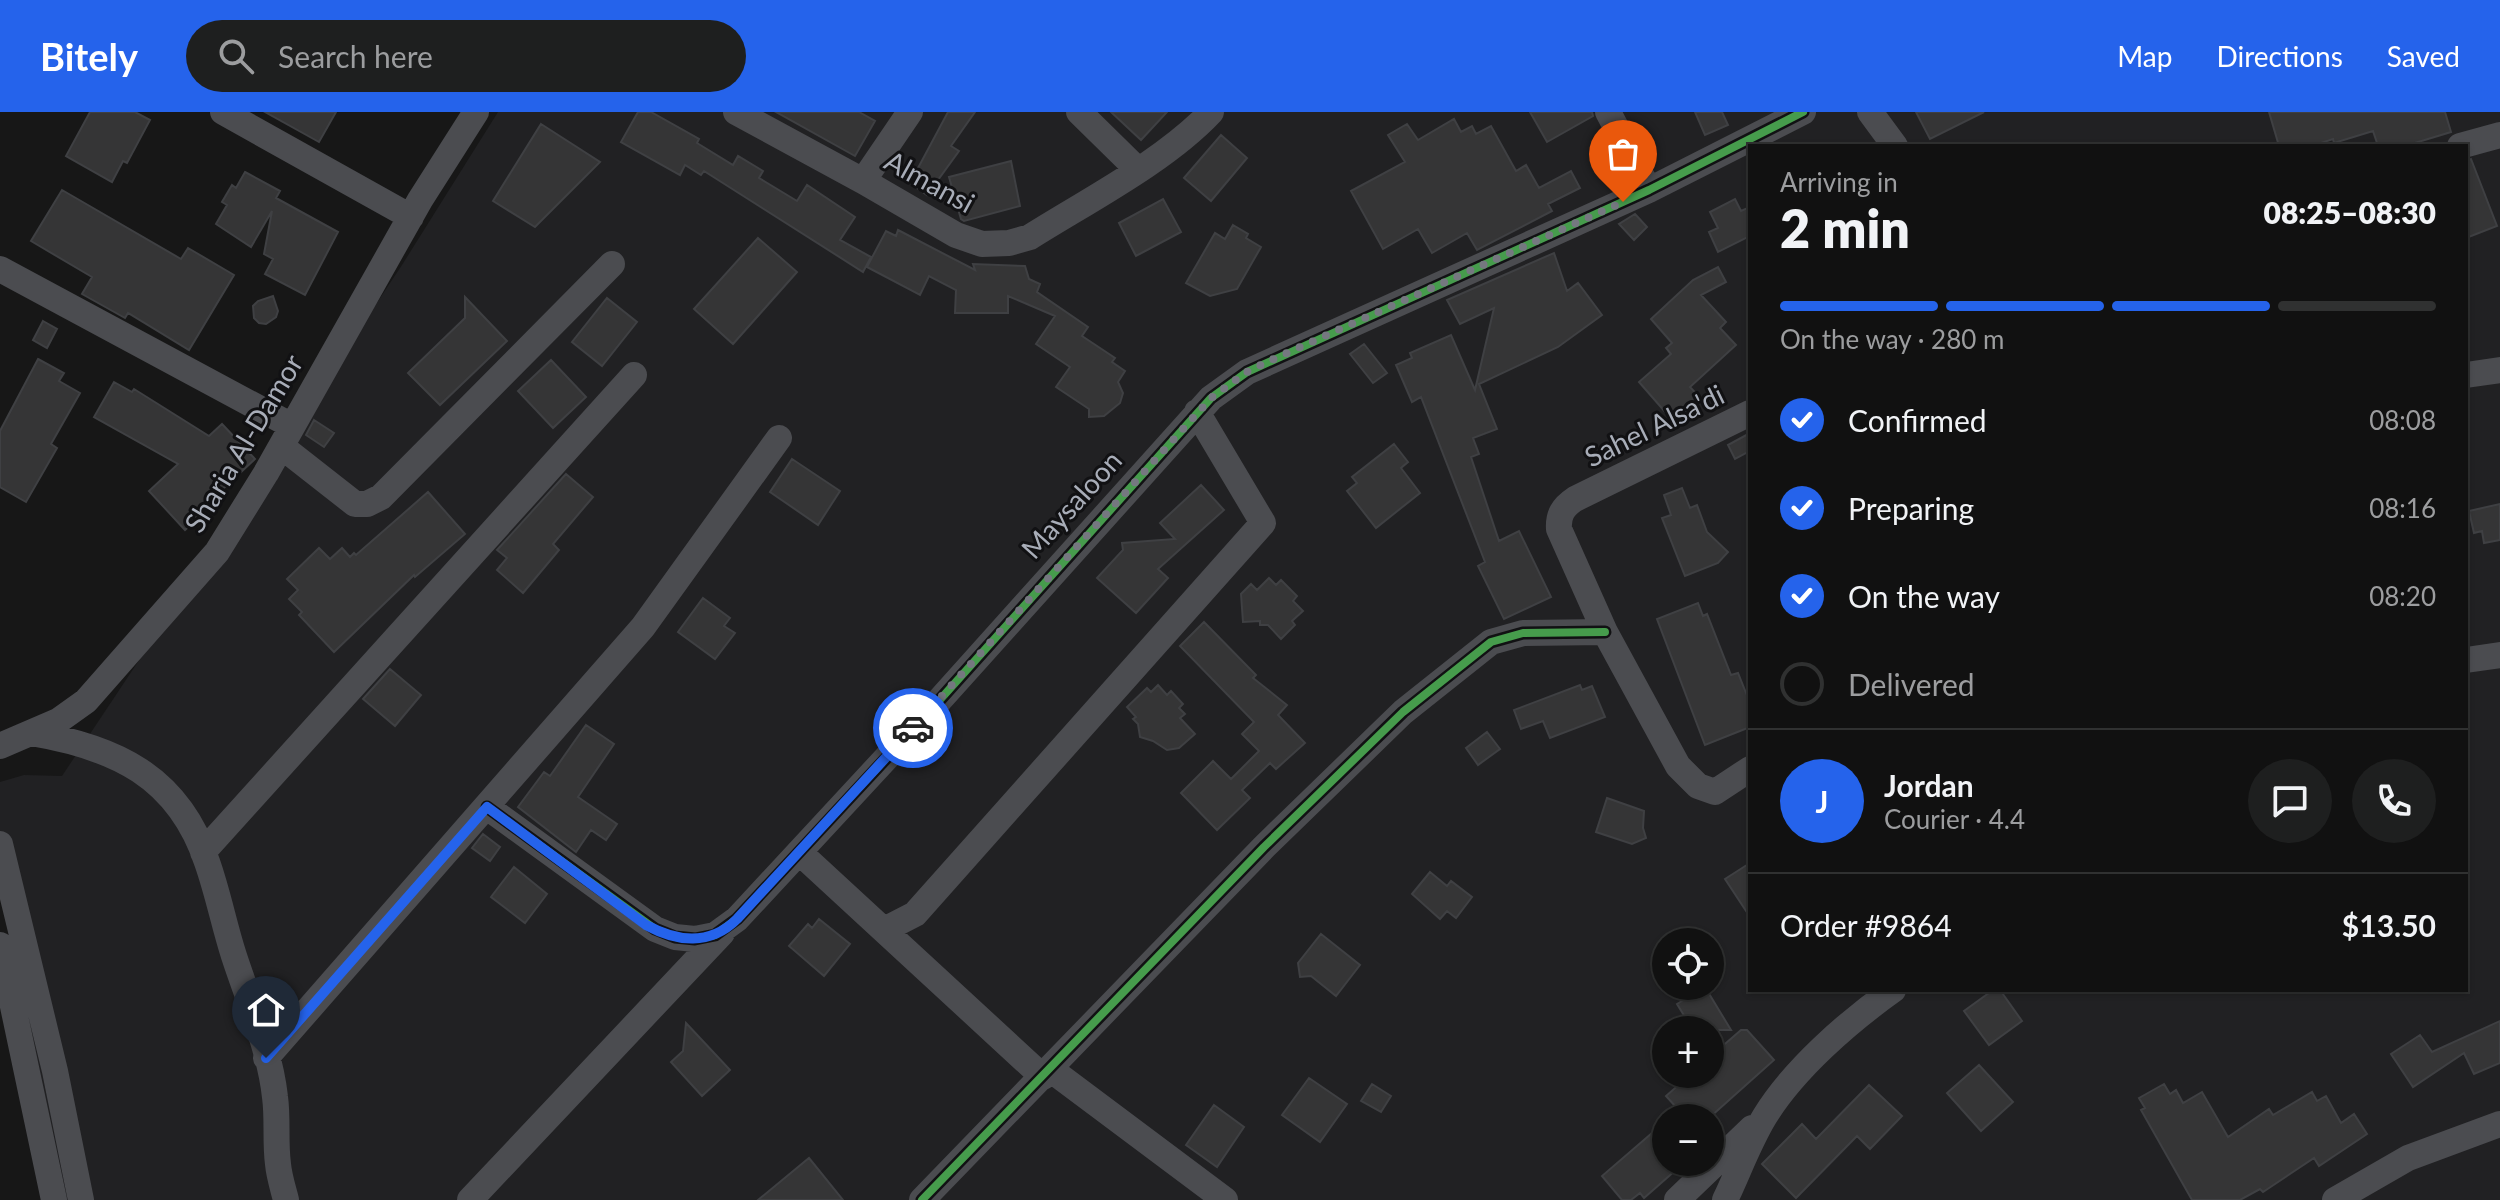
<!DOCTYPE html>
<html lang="en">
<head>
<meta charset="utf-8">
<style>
	body { margin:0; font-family:Lato,sans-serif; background:#1e1f1f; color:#f1f3f6; height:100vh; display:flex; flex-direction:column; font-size:30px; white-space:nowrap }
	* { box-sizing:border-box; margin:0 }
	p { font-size:26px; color:#9c9d9f }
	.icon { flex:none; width:44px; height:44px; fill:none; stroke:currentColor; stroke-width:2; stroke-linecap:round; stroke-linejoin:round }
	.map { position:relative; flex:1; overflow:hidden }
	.panel { position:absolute; left:1748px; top:32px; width:720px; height:848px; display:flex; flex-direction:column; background:#111; border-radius:0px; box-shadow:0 2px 6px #0004,0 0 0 2px #303131 }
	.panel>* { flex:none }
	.buttons { position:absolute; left:1652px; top:816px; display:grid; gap:16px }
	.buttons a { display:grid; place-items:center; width:72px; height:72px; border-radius:50%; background:#111; box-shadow:0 2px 6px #0004,0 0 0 2px #303131; font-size:40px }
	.pin { position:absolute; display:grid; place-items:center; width:68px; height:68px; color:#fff; margin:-82px -34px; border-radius:50% 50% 50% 0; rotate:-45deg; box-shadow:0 0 8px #0007 }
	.pin .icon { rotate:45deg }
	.courier { position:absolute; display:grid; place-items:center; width:80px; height:80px; margin:-40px; border:6px solid #2563eb; border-radius:50%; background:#fff; color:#222; box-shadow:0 2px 10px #0007 }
	.head em { font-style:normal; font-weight:800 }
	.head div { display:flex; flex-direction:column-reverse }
	.head { display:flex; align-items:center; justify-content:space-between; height:136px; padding:0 32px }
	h1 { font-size:52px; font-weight:800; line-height:60px }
	.bar { display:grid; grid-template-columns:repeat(4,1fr); gap:12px 8px; align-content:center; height:96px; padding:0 32px }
	.bar i { height:10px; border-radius:6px; background:#303131 }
	.bar .selected { background:#2563eb }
	.bar p { grid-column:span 4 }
	.line { display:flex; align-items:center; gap:20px; padding:0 32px; border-top:2px solid #303131 }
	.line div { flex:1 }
	.round { display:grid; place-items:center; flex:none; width:84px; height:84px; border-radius:42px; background:#1e1f1f }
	ol { padding:0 32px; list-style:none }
	li { display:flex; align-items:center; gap:24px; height:88px }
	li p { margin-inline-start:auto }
	li .icon { padding:8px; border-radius:50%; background:#2563eb; color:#fff; stroke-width:4 }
	li:last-child { color:#9c9d9f }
	li i { width:44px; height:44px; border:4px solid #303131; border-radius:50% }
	header { display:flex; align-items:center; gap:48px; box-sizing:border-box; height:112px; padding:0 40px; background:#2563eb; color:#fff }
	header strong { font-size:38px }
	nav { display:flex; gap:44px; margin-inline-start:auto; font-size:28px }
	.search { width:560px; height:72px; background:#1e1f1f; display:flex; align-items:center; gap:20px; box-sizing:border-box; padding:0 28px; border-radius:44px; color:#9c9d9f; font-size:30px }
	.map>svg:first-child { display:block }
	.built { fill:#212123; fill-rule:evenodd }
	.building { fill:#353536; stroke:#3f4043; stroke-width:2 }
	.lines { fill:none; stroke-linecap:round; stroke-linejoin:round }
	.minor { stroke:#4b4c50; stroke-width:26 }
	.cycleway-casing { stroke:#111113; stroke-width:13 }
	.cycleway { stroke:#469c4c; stroke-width:8 }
	.done { stroke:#757880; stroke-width:8; stroke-dasharray:0 14.4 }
	.route { stroke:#2563eb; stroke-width:10 }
	.labels { text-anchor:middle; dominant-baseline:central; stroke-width:6; stroke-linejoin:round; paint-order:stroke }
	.street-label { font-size:28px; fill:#a8adb8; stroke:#111113 }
</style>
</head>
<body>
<header>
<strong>Bitely</strong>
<div class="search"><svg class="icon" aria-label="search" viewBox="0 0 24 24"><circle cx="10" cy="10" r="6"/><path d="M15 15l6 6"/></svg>Search here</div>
<nav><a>Map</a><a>Directions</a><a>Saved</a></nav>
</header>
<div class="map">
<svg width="2500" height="1088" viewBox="0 0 2500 1088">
	<rect width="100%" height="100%" fill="#171717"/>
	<path class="built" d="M498,0H2500V1088H62L0,772V670L24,663L62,664L402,153ZM1750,34H2466V878H1750ZM1666,830H1710V874H1666ZM1666,918H1710V962H1666ZM1666,1006H1710V1050H1666Z"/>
	<path class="building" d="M90,0H135L150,8L127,51L123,49L112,70L66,44Z
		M265,0H336L319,30Z
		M638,0H651L699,27L697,31L733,53L738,44L763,59L759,66L797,89L807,73L855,105L840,128L871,145L863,160L704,59L701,63L685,53L680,63L621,30Z
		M776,0H859L875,9L855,44Z
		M948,0H975L951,34L959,39L927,83L910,71Z
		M1111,0H1167L1141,28Z
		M1530,0H1592L1593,4L1547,30Z
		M1695,0H1722L1728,13L1705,23Z
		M1916,0H1984L1930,27Z
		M2269,0H2445L2451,20L2405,34H2378L2373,19L2334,31L2333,27L2312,34H2279Z
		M1454,7L1461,20L1472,14L1476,22L1491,14L1516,59L1526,53L1539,76L1571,59L1580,76L1548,92L1552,99L1477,138L1467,121L1432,141L1418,117L1383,137L1351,79L1405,50L1388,23L1407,12L1418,28Z
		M541,12L600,50L535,115L493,89Z
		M1221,23L1247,46L1211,89L1184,66Z
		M2471,47L2497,114L2466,126V49Z
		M1011,49L1020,94L964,109L961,107L949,65Z
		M245,60L280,79L276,86L338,120L305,183L265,162L273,147L264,142L272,99L251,135L216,112L227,93L222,90L232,73L236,76Z
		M62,78L181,147L188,136L234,163L189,238L128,201L125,206L82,182L92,165L31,129Z
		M1163,87L1181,120L1136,144L1119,111Z
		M1735,87L1741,99L1750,95V124L1718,140L1709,120L1718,116L1710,100Z
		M1635,102L1647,115L1634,128L1619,112Z
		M1233,113L1248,122L1246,126L1261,135L1237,177L1210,184L1186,171L1215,121L1225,127Z
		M898,118L975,158L973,152L1025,154L1029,167L1040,172L1037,180L1088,215L1082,224L1115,246L1112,250L1125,259L1118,270L1123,281L1120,291L1104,304L1089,305V297L1056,275L1070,255L1036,232L1055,204L1008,184V201H955L956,178L929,164L920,183L867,155L886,119L896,124Z
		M758,126L797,160L733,232L694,197Z
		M1554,141L1567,179L1578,171L1602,203L1558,235L1479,272L1497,317L1473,326L1479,342L1471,345L1499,429L1519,419L1551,485L1504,507L1478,454L1485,450L1421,285L1412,290L1396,253L1412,246L1410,241L1451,223L1475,278L1494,196L1460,212L1447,188Z
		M1718,155L1726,170L1701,183L1726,210L1720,216L1736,233L1690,275L1701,287L1674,310L1639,270L1671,242L1666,236L1672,231L1651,207L1693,168Z
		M273,184L278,199L276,205L266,212L259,211L254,206L253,194L258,189Z
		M465,185L507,229L440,293L408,261L465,206Z
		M607,186L637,210L602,254L572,230Z
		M43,209L57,217L47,236L33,228Z
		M1364,232L1387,261L1373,271L1350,242Z
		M38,247L64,261L59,269L80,281L51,332L57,336L26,390L0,375V319Z
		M551,248L586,285L553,316L518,279Z
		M114,270L132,280L134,277L209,324L222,312L255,347L196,402L199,405L185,418L149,379L178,352L94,305Z
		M314,308L334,321L324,335L306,323Z
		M1750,321V339L1735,347L1728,333Z
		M1394,332L1408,350L1401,356L1420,381L1376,416L1347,379L1357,371L1352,365Z
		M792,347L840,379L818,413L770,380Z
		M566,362L593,385L553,432L559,438L523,481L497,458L507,446L497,438Z
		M1201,373L1224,398L1158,457L1168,466L1136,501L1097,466L1123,438L1122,431L1175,427L1160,411Z
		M1682,376L1690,396L1697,393L1707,420L1728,440L1718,451L1685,464L1662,406L1671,403L1664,383Z
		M428,380L465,422L415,465L414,463L334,540L299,503L302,500L289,487L298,478L287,467L319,436L330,447L342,436L350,445L354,441L356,443Z
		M2500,392V428L2484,431L2482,419L2474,421L2469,399Z
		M1269,466L1276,473L1281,468L1297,484L1293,489L1303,499L1292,509L1295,513L1281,527L1268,513H1260V509L1243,510L1241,482L1251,472L1257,478Z
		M703,486L730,506L724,514L735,521L715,547L678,520Z
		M1698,491L1703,504L1707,502L1731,563L1738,561L1750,591V615L1705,633L1657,507Z
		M1204,510L1256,563L1253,566L1287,593L1278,603L1305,631L1276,657L1270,651L1242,678L1250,686L1217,718L1181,681L1213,649L1231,667L1259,639L1242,622L1254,610L1180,534Z
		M390,557L421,583L395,614L363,587Z
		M1158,573L1167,583L1171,579L1183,592L1179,596L1185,602L1180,606L1195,622L1179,636L1167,638L1153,629L1140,625L1138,612L1133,607L1136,605L1127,595L1147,576L1151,580Z
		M1580,573L1582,578L1592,574L1605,605L1550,626L1543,609L1521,617L1514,598Z
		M586,613L614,632L578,685L617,712L606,728L591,718L576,740L518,695L544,660L550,664Z
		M1487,620L1500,637L1478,653L1466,636Z
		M1607,686L1644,699L1643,716L1646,726L1632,732L1596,720Z
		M483,722L500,735L490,749L472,736Z
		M1750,751V805L1725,767Z
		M514,755L547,782L525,811L491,785Z
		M1430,760L1447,774L1451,769L1472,785L1456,806L1447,799L1440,807L1412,782Z
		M819,807L850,832L824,864L789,834L808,812L812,816Z
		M1321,822L1360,853L1336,884L1311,864L1300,865L1298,851Z
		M1705,875L1731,918H1693L1677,892Z
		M1993,878H2000L2022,909L1989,933L1964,899Z
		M2500,909V951L2474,962L2464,941L2413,975L2391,942L2420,923L2432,940Z
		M686,911L730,958L702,984L671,950L683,939Z
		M1741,918H1747L1774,948L1709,1006H1686L1666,984L1691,962H1710V945Z
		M1979,953L2013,990L1981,1019L1947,981Z
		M1309,966L1347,992L1320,1030L1282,1003Z
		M1372,972L1391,984L1381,1000L1361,989Z
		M2164,972L2170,982L2176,978L2183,991L2202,980L2228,1025L2269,997L2273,1003L2312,980L2317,989L2326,984L2341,1011L2354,1002L2367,1022L2319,1054L2314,1046L2263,1080L2260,1077L2240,1088H2192L2141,998L2145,996L2139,986Z
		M1869,973L1902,1004L1870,1037L1857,1024L1796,1086L1762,1052L1802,1012L1816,1027Z
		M1214,993L1244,1015L1217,1055L1186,1033Z
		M1666,1009V1050H1685L1644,1086L1640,1081L1631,1088H1622L1602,1064Z
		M809,1046L843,1088H758Z"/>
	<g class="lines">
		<path class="minor" d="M223,0L411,105
			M736,0L863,69L956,123L982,132L1009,131L1030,125C1087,89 1165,49 1211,0
			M1079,0L1137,57
			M1608,0L1649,78
			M1870,0L1895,34
			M2460,34L2500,23
			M863,69L910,0
			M0,157L292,314
			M2466,263L2500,258
			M1750,301L1575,387C1563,395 1558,403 1559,417L1605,520L1678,654L1698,674L1715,680L1750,657
			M281,334L355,392H367L381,385L612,152
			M2466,548L2500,543
			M31,621C115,635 178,664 207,750C218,781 224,813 234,844C249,890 270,938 275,985C278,1007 275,1030 278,1052C279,1064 283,1076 286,1088
			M0,634L58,609L86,589L217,440L266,361L420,88L476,0
			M487,695L655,817L675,825L695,827L715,823L737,807L928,601L1211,286L1247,260L1649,78L1803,0
			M0,732L55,959L81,1088
			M203,740L634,263
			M799,740L1043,965
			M884,818L915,802L1263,411L1197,300
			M0,833L54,1088
			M266,946L643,515L779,326
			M1050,957L1225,1088
			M470,1088L722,821
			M922,1088L1264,735L1403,600L1491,530L1523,521L1605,520
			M1677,1088L1752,1016
			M1725,1088C1738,1061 1749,1030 1765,1004C1794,957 1848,910 1893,878
			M2335,1088L2408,1046L2500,1012"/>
		<g class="cycleway-casing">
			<path id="cycleway" d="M487,695L655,817L675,825L695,827L715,823L737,807L928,601L1211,286L1247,260L1649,78L1803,0
				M922,1088L1264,735L1403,600L1491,530L1523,521L1605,520"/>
		</g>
		<use href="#cycleway" class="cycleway"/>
	</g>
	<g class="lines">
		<path class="done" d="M913,616L1211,286L1247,260L1267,250L1623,90"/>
		<path class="route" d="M266,946L487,695L646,813C677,830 710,834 737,807L913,616"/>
	</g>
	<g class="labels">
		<g class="street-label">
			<text transform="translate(930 69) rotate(29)">Almansi</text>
			<text transform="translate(1654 313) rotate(-26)">Sahel Alsa'di</text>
			<text transform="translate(243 331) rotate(-59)">Sharia Al-Damor</text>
			<text transform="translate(1071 392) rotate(-48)">Maysaloon</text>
		</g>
	</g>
</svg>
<div class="buttons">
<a><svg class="icon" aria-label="locate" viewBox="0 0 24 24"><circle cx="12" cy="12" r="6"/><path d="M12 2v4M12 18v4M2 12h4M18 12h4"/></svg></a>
<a>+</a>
<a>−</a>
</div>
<div class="pin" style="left:1623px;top:90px;background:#ea580c"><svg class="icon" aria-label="bag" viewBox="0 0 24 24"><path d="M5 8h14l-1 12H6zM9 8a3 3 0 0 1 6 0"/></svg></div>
<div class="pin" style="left:266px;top:946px;background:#1f2937"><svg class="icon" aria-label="home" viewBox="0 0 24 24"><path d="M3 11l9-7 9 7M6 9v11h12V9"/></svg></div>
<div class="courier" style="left:913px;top:616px"><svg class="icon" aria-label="car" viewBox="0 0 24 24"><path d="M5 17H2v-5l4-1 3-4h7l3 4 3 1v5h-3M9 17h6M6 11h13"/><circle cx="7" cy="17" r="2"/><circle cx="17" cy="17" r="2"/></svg></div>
<section class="panel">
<div class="head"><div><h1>2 min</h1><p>Arriving in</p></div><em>08:25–08:30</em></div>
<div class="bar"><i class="selected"></i><i class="selected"></i><i class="selected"></i><i></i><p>On the way · 280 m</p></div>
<ol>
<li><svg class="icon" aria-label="check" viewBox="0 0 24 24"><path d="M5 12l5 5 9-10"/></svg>Confirmed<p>08:08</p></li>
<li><svg class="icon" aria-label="check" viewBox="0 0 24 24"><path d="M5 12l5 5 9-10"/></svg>Preparing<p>08:16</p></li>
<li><svg class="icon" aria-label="check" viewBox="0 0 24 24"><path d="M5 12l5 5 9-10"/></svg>On the way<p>08:20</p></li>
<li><i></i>Delivered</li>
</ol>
<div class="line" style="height:144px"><b class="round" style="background:#2563eb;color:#fff">J</b><div><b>Jordan</b><p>Courier · 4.4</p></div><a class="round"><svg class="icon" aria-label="chat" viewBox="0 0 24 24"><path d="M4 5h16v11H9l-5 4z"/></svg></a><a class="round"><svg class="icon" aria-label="phone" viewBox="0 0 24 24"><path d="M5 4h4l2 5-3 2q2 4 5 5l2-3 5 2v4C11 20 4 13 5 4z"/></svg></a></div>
<div class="line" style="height:104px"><div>Order #9864</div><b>$13.50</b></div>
</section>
</div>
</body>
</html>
